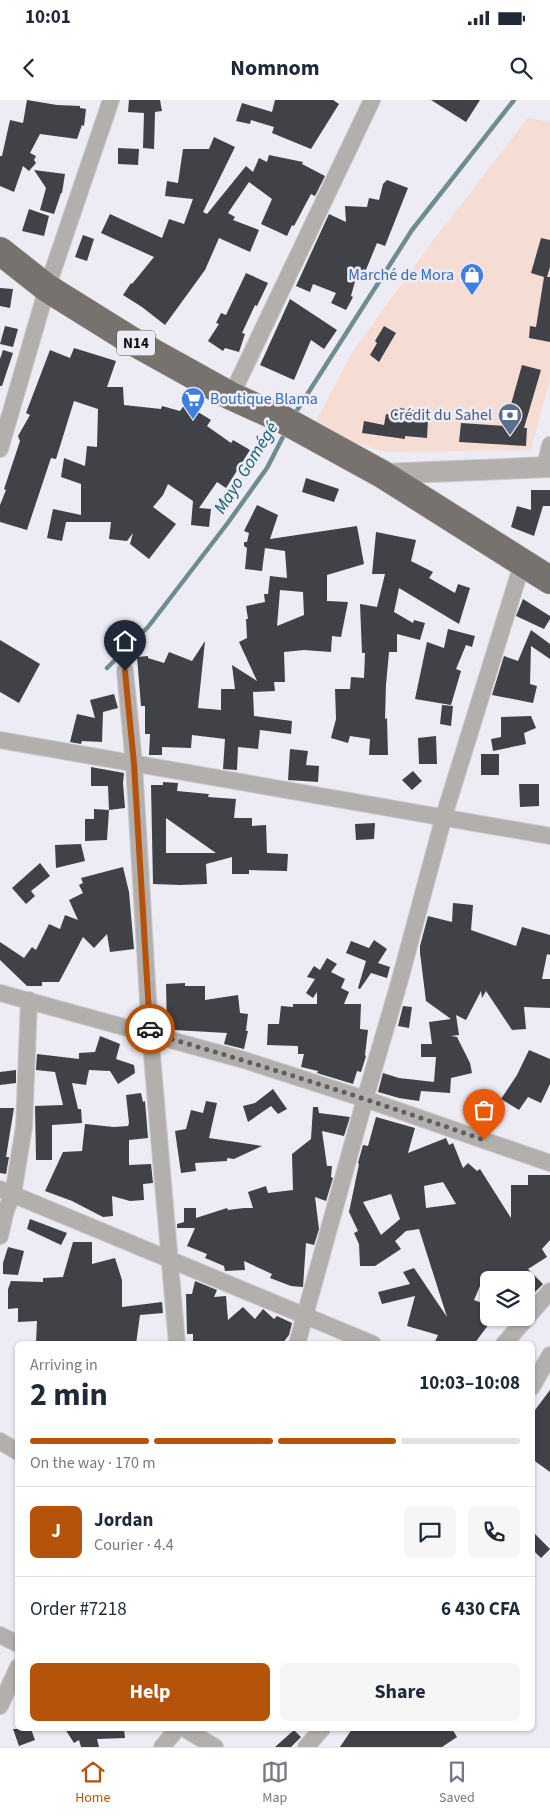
<!DOCTYPE html>
<html lang="en">
<head>
<meta charset="utf-8">
<style>
	body { margin:0; font-family:"Source Sans 3",sans-serif; background:#f6f6f7; color:#1f2937; height:100vh; display:flex; flex-direction:column; font-size:19px; white-space:nowrap }
	* { box-sizing:border-box; margin:0 }
	p { font-size:16px; color:#747a83 }
	.icon { flex:none; width:28px; height:28px; fill:none; stroke:currentColor; stroke-width:2; stroke-linecap:round; stroke-linejoin:round }
	.map { position:relative; flex:1; overflow:hidden }
	.details { position:absolute; left:15px; top:1241px; width:520px; height:390px; display:flex; flex-direction:column; background:#fff; border-radius:8px; box-shadow:0 1px 4px #0004 }
	.details>* { flex:none }
	.fabs { position:absolute; left:480px; top:1171px; display:grid; gap:10px }
	.fabs a { display:grid; place-items:center; width:55px; height:55px; border-radius:8px; background:#fff; box-shadow:0 1px 4px #0004; font-size:25px }
	.pin { position:absolute; display:grid; place-items:center; width:42px; height:42px; color:#fff; margin:-51px -21px; border-radius:50% 50% 50% 0; rotate:-45deg; box-shadow:0 0 5px #0007 }
	.pin .icon { rotate:45deg }
	.courier { position:absolute; display:grid; place-items:center; width:50px; height:50px; margin:-25px; border:4px solid #b45309; border-radius:50%; background:#fff; color:#222; box-shadow:0 1px 6px #0007 }
	.overview em { font-style:normal; font-weight:700 }
	.overview div { display:flex; flex-direction:column-reverse }
	.overview { display:flex; align-items:center; justify-content:space-between; height:85px; padding:0 15px }
	h1 { font-size:32px; font-weight:700; line-height:38px }
	.bar { display:grid; grid-template-columns:repeat(4,1fr); gap:8px 5px; align-content:center; height:60px; padding:0 15px }
	.bar i { height:6px; border-radius:4px; background:#e0e1e3 }
	.bar .on { background:#b45309 }
	.bar p { grid-column:span 4 }
	.line { display:flex; align-items:center; gap:12px; padding:0 15px; border-top:1px solid #e0e1e3 }
	.line div { flex:1 }
	.round { display:grid; place-items:center; flex:none; width:52px; height:52px; border-radius:8px; background:#f6f6f7 }
	.primary-button { display:flex; gap:10px; margin-top:auto; padding:10px 15px }
	.primary-button a { flex:1; height:58px; border-radius:8px; background:#b45309; color:#fff; font-size:20px; font-weight:700; line-height:58px; text-align:center }
	.primary-button a+a { background:#f6f6f7; color:#1f2937 }
	.status { display:flex; justify-content:space-between; align-items:center; height:35px; padding:0 25px; background:#fff; direction:ltr }
	.status svg { height:14px; fill:currentColor }
	header { display:flex; justify-content:space-between; align-items:center; height:65px; padding:0 15px; background:#fff; font-size:22px; font-weight:700 }
	.tabs { display:flex; justify-content:space-around; align-items:center; height:70px; border-top:1px solid #e0e1e3; background:#fff; font-size:14px; color:#747a83 }
	.tabs a { display:grid; justify-items:center; gap:2px }
	.tabs .on { color:#b45309 }
	.map>svg:first-child { display:block }
	.commercial { fill:#f5ddd4 }
	.lines { fill:none; stroke-linecap:round; stroke-linejoin:round }
	.stream { stroke:#708c93; stroke-width:4.5 }
	.building { fill:#414148; fill-rule:evenodd }
	.minor-casing { stroke:#cac8cf; stroke-width:18 }
	.tertiary-casing { stroke:#cac8cf; stroke-width:22 }
	.trunk-casing { stroke:#cac8cf; stroke-width:29 }
	.minor { stroke:#b2afac; stroke-width:16 }
	.tertiary { stroke:#b2afac; stroke-width:20 }
	.trunk { stroke:#78726e; stroke-width:28 }
	.done { stroke:#5e5d62; stroke-width:5; stroke-dasharray:0 9 }
	.route { stroke:#b45309; stroke-width:6 }
	.labels { text-anchor:middle; dominant-baseline:central; stroke-width:5; stroke-linejoin:round; paint-order:stroke }
	.shield { fill:#edebf3; stroke:#535257; stroke-width:1 }
	.shield-label { font-size:15px; font-weight:bold; fill:#111114 }
	.shop-label { font-size:16px; fill:#366cbe; stroke:#edebf3; text-anchor:end }
	.service-label { font-size:16px; fill:#4e5e75; stroke:#edebf3; text-anchor:end }
	.water-label { font-size:18px; font-style:italic; fill:#115e6e; stroke:#edebf3 }
</style>
</head>
<body>
<div class="status"><b>10:01</b><svg viewBox="0 0 49 12"><path d="M0 12V9h3v3zM5 12V6h3v6zM10 12V3h3v9zM15 12V0h3v12zM26 1h20v11H26zM47 4h2v5h-2z"/></svg></div>
<header><svg class="icon" aria-label="back" viewBox="0 0 24 24"><path d="M15 5l-7 7 7 7"/></svg>Nomnom<svg class="icon" aria-label="search" viewBox="0 0 24 24"><circle cx="10" cy="10" r="6"/><path d="M15 15l6 6"/></svg></header>
<div class="map">
<svg width="550" height="1647" viewBox="0 0 550 1647">
	<rect width="100%" height="100%" fill="#edebf3"/>
	<path class="commercial" d="M528,18L550,22V278L531,350L385,352L354,342L316,321L351,254L435,138Z"/>
	<g class="lines">
		<path class="stream" d="M294,315L412,130L514,0
			M107,568L148,527L227,424L267,368L286,331"/>
	</g>
	<path class="building" d="M27,0L57,5L80,6V8L86,9L84,26L82,25L77,39L40,34L30,53L36,56L34,60L36,63L29,71L23,66L14,92L0,86V56H2L10,20L23,23Z
		M129,0H160L162,11L155,12L154,49L143,48L144,13L128,12Z
		M275,0H333L339,4L311,49L272,33L274,27L251,20L250,24L236,21L242,3L272,12Z
		M431,0H480L466,22Z
		M214,37L235,47L203,112L207,114L246,66L253,72L259,58L267,62L269,55L303,62L302,64L325,76L315,96L311,94L294,126L292,125L287,136L261,124L272,99L249,82L228,113L235,117L233,120L259,130L250,152L219,138L205,170L165,225L142,207L123,195L131,183L132,184L154,157L101,133L110,114L162,138L169,119L184,124L193,99L165,96L167,81L178,83L183,49H209Z
		M118,48L139,49L138,65L118,64Z
		M34,70L65,74L62,93H61L54,114L40,110L46,88Z
		M387,80L408,88L385,146L377,143L363,177L357,174L351,196L353,197L346,210L331,203L336,193L313,184L310,192L296,186L329,114L346,122L345,106L367,107L369,98L379,100L383,84Z
		M29,109L49,116L44,136L22,131Z
		M83,135L94,139L87,161L75,157Z
		M541,138L550,140V167L547,177H550V242L529,238L530,226L536,227L544,177L531,173Z
		M246,173L268,183L257,206L255,205L242,233L245,234L239,252L225,248L223,251L208,241L219,224L216,223L221,213L226,215Z
		M0,188L13,189L10,208L0,206Z
		M290,199L337,230L324,249L311,240L294,280L260,265Z
		M5,226L18,229L13,247L0,244Z
		M384,226L396,233L379,262L370,255L377,243L375,241Z
		M74,248L116,261L107,287H123L124,305L161,309L162,306L180,311L185,304L211,320L207,326L231,343L233,340L250,350L226,388L217,382L199,408L211,409L209,427L191,425L193,401L168,384L163,395L153,407L176,424L149,459L130,444L133,433L127,441L109,439L111,422H66L62,441L47,438L53,409L81,415V384L61,377L64,358L85,366L87,346L97,347L98,309L74,301L56,359L51,358L27,430L0,422V405L6,390L4,389L20,341L18,336L30,315L26,313L50,250L70,258Z
		M3,250L13,253L2,286H0V259Z
		M522,265L541,270L524,328H527L526,346L459,342L461,323L505,326Z
		M393,307L419,311L418,319L428,320L427,338L405,336V339L362,333L364,321L384,325L386,314L392,315Z
		M306,378L339,389L334,402L302,392Z
		M531,390H550V406H543L534,436L511,427L517,406L531,410Z
		M257,405L278,415L270,439L357,426L364,464L327,475V501L348,502L341,537L332,536L331,552L304,550L284,552L285,582H274L275,591L253,592L254,616L292,621L291,634L260,630L258,649L238,647L237,670L223,669L225,639L192,635L191,648L162,647V655H149L150,634H145V606H141L137,557L148,556V558L164,563L169,552L192,561L205,541L198,608L221,610V589H235L232,565L257,581L239,542L247,538L246,519H248L246,506L265,502L264,494H268L270,476L287,478L285,451L265,448L262,471L245,469L247,448L244,446V442H247L249,433L244,431ZM280,490L303,492L304,515L277,526Z
		M376,432L416,440L411,461L433,472L429,478L455,493L458,484L470,488L459,524L399,488L394,512L413,523L414,520L425,523L420,540L397,534V552H389L386,585L385,619L387,618L388,655H369L370,639L350,636L348,643L331,638L336,619L335,589H350L351,577L364,578L365,553H362L360,504L377,507L385,474H372Z
		M523,499L550,516V519L544,529L516,516Z
		M448,529L475,536L472,547L466,545L456,569L461,571L451,605L415,599L427,542L444,548Z
		M531,530L550,544V559L531,546L530,584L537,586L533,603L492,595L504,556L518,561Z
		M0,540L40,564L19,603L0,592Z
		M114,594L118,608L103,612L102,642L82,641L81,644L70,642L77,614L95,618L90,600Z
		M442,605L453,606L451,626L440,624Z
		M531,616L536,628L524,633L526,644L493,651L491,639L501,637V617Z
		M436,636L437,664H419L418,638Z
		M290,649L308,651L306,665L319,666L318,682L288,680Z
		M481,654H499V675H481Z
		M91,667L124,673L123,683L125,708L109,710L108,686H91Z
		M413,671L422,681L412,690L402,680Z
		M163,682L178,683L177,691L209,694L208,697L236,699L234,718H252V726L266,725L267,753L288,754L287,771L249,770V774H232V757L206,764L207,784L180,785L153,784L151,685H163ZM166,718L216,753H166Z
		M519,684H539V706L520,707Z
		M94,709L109,710L107,740L85,741V719H94Z
		M375,723L374,739L356,740L355,724Z
		M81,744L85,761L56,768L55,745Z
		M40,763L50,776L31,791L35,796L26,804L12,788Z
		M123,767L129,792L134,849L110,852L107,834L94,848L83,837L59,882H42V886H27L0,860V842L24,858L32,847L36,850L49,824L60,829L65,815L78,820L69,800L83,793L79,785L83,783L81,778Z
		M453,803L473,805L471,830L516,846L522,827L550,835V855L547,854L542,879H550V908L524,907L526,929L512,930L486,891L482,898L481,891L466,920L456,915L459,935L451,936L457,937L470,963L472,973L451,978L450,993L421,991L419,1001L399,998L378,992L383,973L399,978L434,982L436,957H421V944H432L429,922L451,919L426,901L420,853V846L428,816L452,822Z
		M374,840L387,849L378,863L390,867L387,878L371,873L360,889L358,888L366,861L346,853L351,841L369,848Z
		M327,858L337,864L331,872L345,879L341,888L349,892L344,904H361L360,929L368,930L365,955L366,956L361,972L357,971L353,984L317,973L318,971L301,967L304,954H298V946L267,945L268,924H279L281,906L293,907V904H317V892L313,898L306,893L315,879L307,877L314,866L320,870Z
		M185,883V886H205V900L238,895L240,913L248,914L246,931H248L244,949L224,944L227,933L174,930L167,928L166,884Z
		M403,906L412,907L409,928L398,926Z
		M100,936L120,944L116,959L134,965L135,973L118,984L110,971L89,970L86,985L72,983L78,1009H81L82,1023L52,1025V1060H36L35,1006L63,1005L55,972L36,970L37,954L79,959V953L95,952Z
		M529,950L550,959V984L541,1003L528,997L519,1010L501,999L517,975Z
		M16,970V983L0,985V972Z
		M273,989L287,1009L278,1014L271,1006L248,1022L243,1006L255,1003Z
		M141,993L143,1002L145,1001L148,1038L129,1040V1065L151,1064L153,1083L143,1084L144,1100L130,1101L112,1096L113,1116L103,1117L72,1101L45,1091L63,1052L82,1051L85,1024L114,1027L128,1026L129,1023L126,995Z
		M206,1001L217,1003L209,1038L262,1046L234,1059L227,1058V1061L195,1063L196,1071L181,1073L175,1031L186,1029L191,1010L203,1013Z
		M313,1007H318L319,1013L350,1017L344,1036L322,1031L327,1066H332L331,1077L333,1078L326,1101L315,1097L319,1129L314,1145L306,1143L303,1187L291,1186L270,1178L272,1174L244,1161L245,1170L225,1171L224,1166L205,1158L207,1154L187,1146L195,1128H177V1124L184,1122V1108H196V1118L227,1108L228,1110L244,1108H253L248,1092L266,1086L268,1093L293,1090L292,1054L311,1039Z
		M0,1008H14L6,1057H0Z
		M376,1017L415,1028L408,1053L446,1038L449,1045L453,1043L463,1068L468,1063L477,1071L480,1069L511,1118V1085H528V1075H550V1140L542,1149L547,1157L528,1169L543,1184L533,1194L526,1188V1180H495L486,1172L474,1200L482,1203L481,1206L489,1212V1224L474,1244H434L438,1235L407,1226L415,1196L382,1204L378,1192L410,1184L403,1172L414,1168L447,1217L419,1129L406,1131L395,1141L401,1149L375,1166H360L359,1144L354,1133L358,1131L349,1112L359,1064L358,1063L363,1045L368,1046ZM443,1082L456,1104L426,1108L424,1086ZM391,1094L400,1119L381,1135L363,1102Z
		M0,1057H9L6,1074L0,1073Z
		M30,1119L67,1133L61,1145L27,1129Z
		M73,1142H92V1164L115,1158L122,1180V1207L162,1202L163,1213L140,1215L136,1244L36,1243L37,1221L18,1222V1208L8,1209V1189L11,1181L43,1182V1178L63,1177Z
		M8,1147L24,1151L18,1175L3,1174V1163Z
		M195,1181L217,1190L214,1197L226,1196L228,1220L243,1207L255,1219L263,1209L274,1219L277,1216L292,1223L289,1235L282,1244H193V1234H187L186,1194H192Z
		M550,1290V1372L532,1359V1314Z
		M532,1431L550,1449L541,1458L532,1449Z
		M13,1629H31L35,1640L19,1646Z
		M65,1629H124L125,1638L97,1639L99,1647H81L79,1640L74,1643Z
		M352,1629H452L457,1637L442,1647H340Z
		M294,1630L301,1637L291,1647H275Z"/>
	<g class="lines">
		<g class="minor-casing">
			<path id="minor" d="M231,296L372,0
				M0,349L47,188L111,0
				M545,367L550,345
				M125,571L134,664L150,933L177,1244
				M0,640L550,736
				M0,893L244,960L365,999L550,1063
				M0,1089L373,1244
				M0,1136L6,1110L13,1094L24,1027L29,900
				M297,1244L365,999L399,883L444,716L523,461
				M504,1244L550,1191
				M532,1287L550,1255
				M0,1341L18,1352
				M0,1535L18,1544
				M0,1606L18,1567
				M185,1629L215,1647
				M162,1647L177,1629
				M306,1647L322,1629"/>
		</g>
		<g class="tertiary-casing">
			<path id="tertiary" d="M382,374L550,367"/>
		</g>
		<g class="trunk-casing">
			<path id="trunk" d="M0,151L47,188L132,241L231,296L282,319L382,374L550,480"/>
		</g>
		<use href="#minor" class="minor"/>
		<use href="#tertiary" class="tertiary"/>
		<use href="#trunk" class="trunk"/>
	</g>
	<g class="lines">
		<path class="done" d="M150,929V933C263,965 374,1001 484,1040"/>
		<path class="route" d="M125,571L134,664L150,929"/>
	</g>
	<defs>
		<g id="shop-pin" transform="scale(1.25)"><path d="M0 17L-7.5 6A9.5 9.5 0 1 1 7.5 6Z" fill="#3f7fe0" stroke="#edebf3"/><path d="M-5-2.5h2.3a2.7 3.5 0 0 1 5.4 0H5L5.5 6h-11ZM-1.5-2.5h3a1.5 2.3 0 0 0-3 0Z" fill="#fff"/></g>
		<g id="supermarket-pin" transform="scale(1.25)"><path d="M0 17L-7.5 6A9.5 9.5 0 1 1 7.5 6Z" fill="#3f7fe0" stroke="#edebf3"/><path d="M-6-5.5h2.5l.6 2H6L4.5 2H-2.5L-4.4-4H-6ZM-1.5 3.2a1.3 1.3 0 1 0 .1 0ZM3 3.2a1.3 1.3 0 1 0 .1 0Z" fill="#fff"/></g>
		<g id="bank-pin" transform="scale(1.25)"><path d="M0 17L-7.5 6A9.5 9.5 0 1 1 7.5 6Z" fill="#5c6f8a" stroke="#edebf3"/><path d="M-6-4H6V4H-6ZM0-2.3a2.3 2.3 0 1 0 0 4.6a2.3 2.3 0 1 0 0-4.6Z" fill="#fff"/></g>
	</defs>
	<g fill-rule="evenodd">
		<use href="#shop-pin" x="472" y="175"/>
		<use href="#supermarket-pin" x="193" y="299"/>
		<use href="#bank-pin" x="510" y="315"/>
	</g>
	<g class="labels">
		<rect class="shield" x="117" y="230.5" width="38" height="25" rx="4"/>
		<g class="shield-label">
			<text x="136" y="243">N14</text>
		</g>
		<g class="shop-label">
			<text x="454" y="175">Marché de Mora</text>
			<text x="210" y="299" text-anchor="start">Boutique Blama</text>
		</g>
		<g class="service-label">
			<text x="492" y="315">Crédit du Sahel</text>
		</g>
		<g class="water-label">
			<text transform="translate(246 368) rotate(-58)">Mayo Gomégé</text>
		</g>
	</g>
</svg>
<div class="fabs">
<a><svg class="icon" aria-label="layers" viewBox="0 0 24 24"><path d="M12 4l9 5-9 5-9-5zM3 14l9 5 9-5"/></svg></a>
</div>
<div class="pin" style="left:484px;top:1040px;background:#ea580c"><svg class="icon" aria-label="bag" viewBox="0 0 24 24"><path d="M5 8h14l-1 12H6zM9 8a3 3 0 0 1 6 0"/></svg></div>
<div class="pin" style="left:125px;top:571px;background:#1f2937"><svg class="icon" aria-label="home" viewBox="0 0 24 24"><path d="M3 11l9-7 9 7M6 9v11h12V9"/></svg></div>
<div class="courier" style="left:150px;top:929px"><svg class="icon" aria-label="car" viewBox="0 0 24 24"><path d="M5 17H2v-5l4-1 3-4h7l3 4 3 1v5h-3M9 17h6M6 11h13"/><circle cx="7" cy="17" r="2"/><circle cx="17" cy="17" r="2"/></svg></div>
<section class="details">
<div class="overview"><div><h1>2 min</h1><p>Arriving in</p></div><em>10:03–10:08</em></div>
<div class="bar"><i class="on"></i><i class="on"></i><i class="on"></i><i></i><p>On the way · 170 m</p></div>
<div class="line" style="height:90px"><b class="round" style="background:#b45309;color:#fff">J</b><div><b>Jordan</b><p>Courier · 4.4</p></div><a class="round"><svg class="icon" aria-label="chat" viewBox="0 0 24 24"><path d="M4 5h16v11H9l-5 4z"/></svg></a><a class="round"><svg class="icon" aria-label="phone" viewBox="0 0 24 24"><path d="M5 4h4l2 5-3 2q2 4 5 5l2-3 5 2v4C11 20 4 13 5 4z"/></svg></a></div>
<div class="line" style="height:65px"><div>Order #7218</div><b>6 430 CFA</b></div>
<div class="primary-button"><a>Help</a><a>Share</a></div>
</section>
</div>
<nav class="tabs">
<a class="on"><svg class="icon" aria-label="home" viewBox="0 0 24 24"><path d="M3 11l9-7 9 7M6 9v11h12V9"/></svg>Home</a>
<a><svg class="icon" aria-label="map" viewBox="0 0 24 24"><path d="M3 6l6-2 6 2 6-2v14l-6 2-6-2-6 2zM9 4v14M15 6v14"/></svg>Map</a>
<a><svg class="icon" aria-label="saved" viewBox="0 0 24 24"><path d="M7 4h10v16l-5-4-5 4z"/></svg>Saved</a>
</nav>
</body>
</html>
